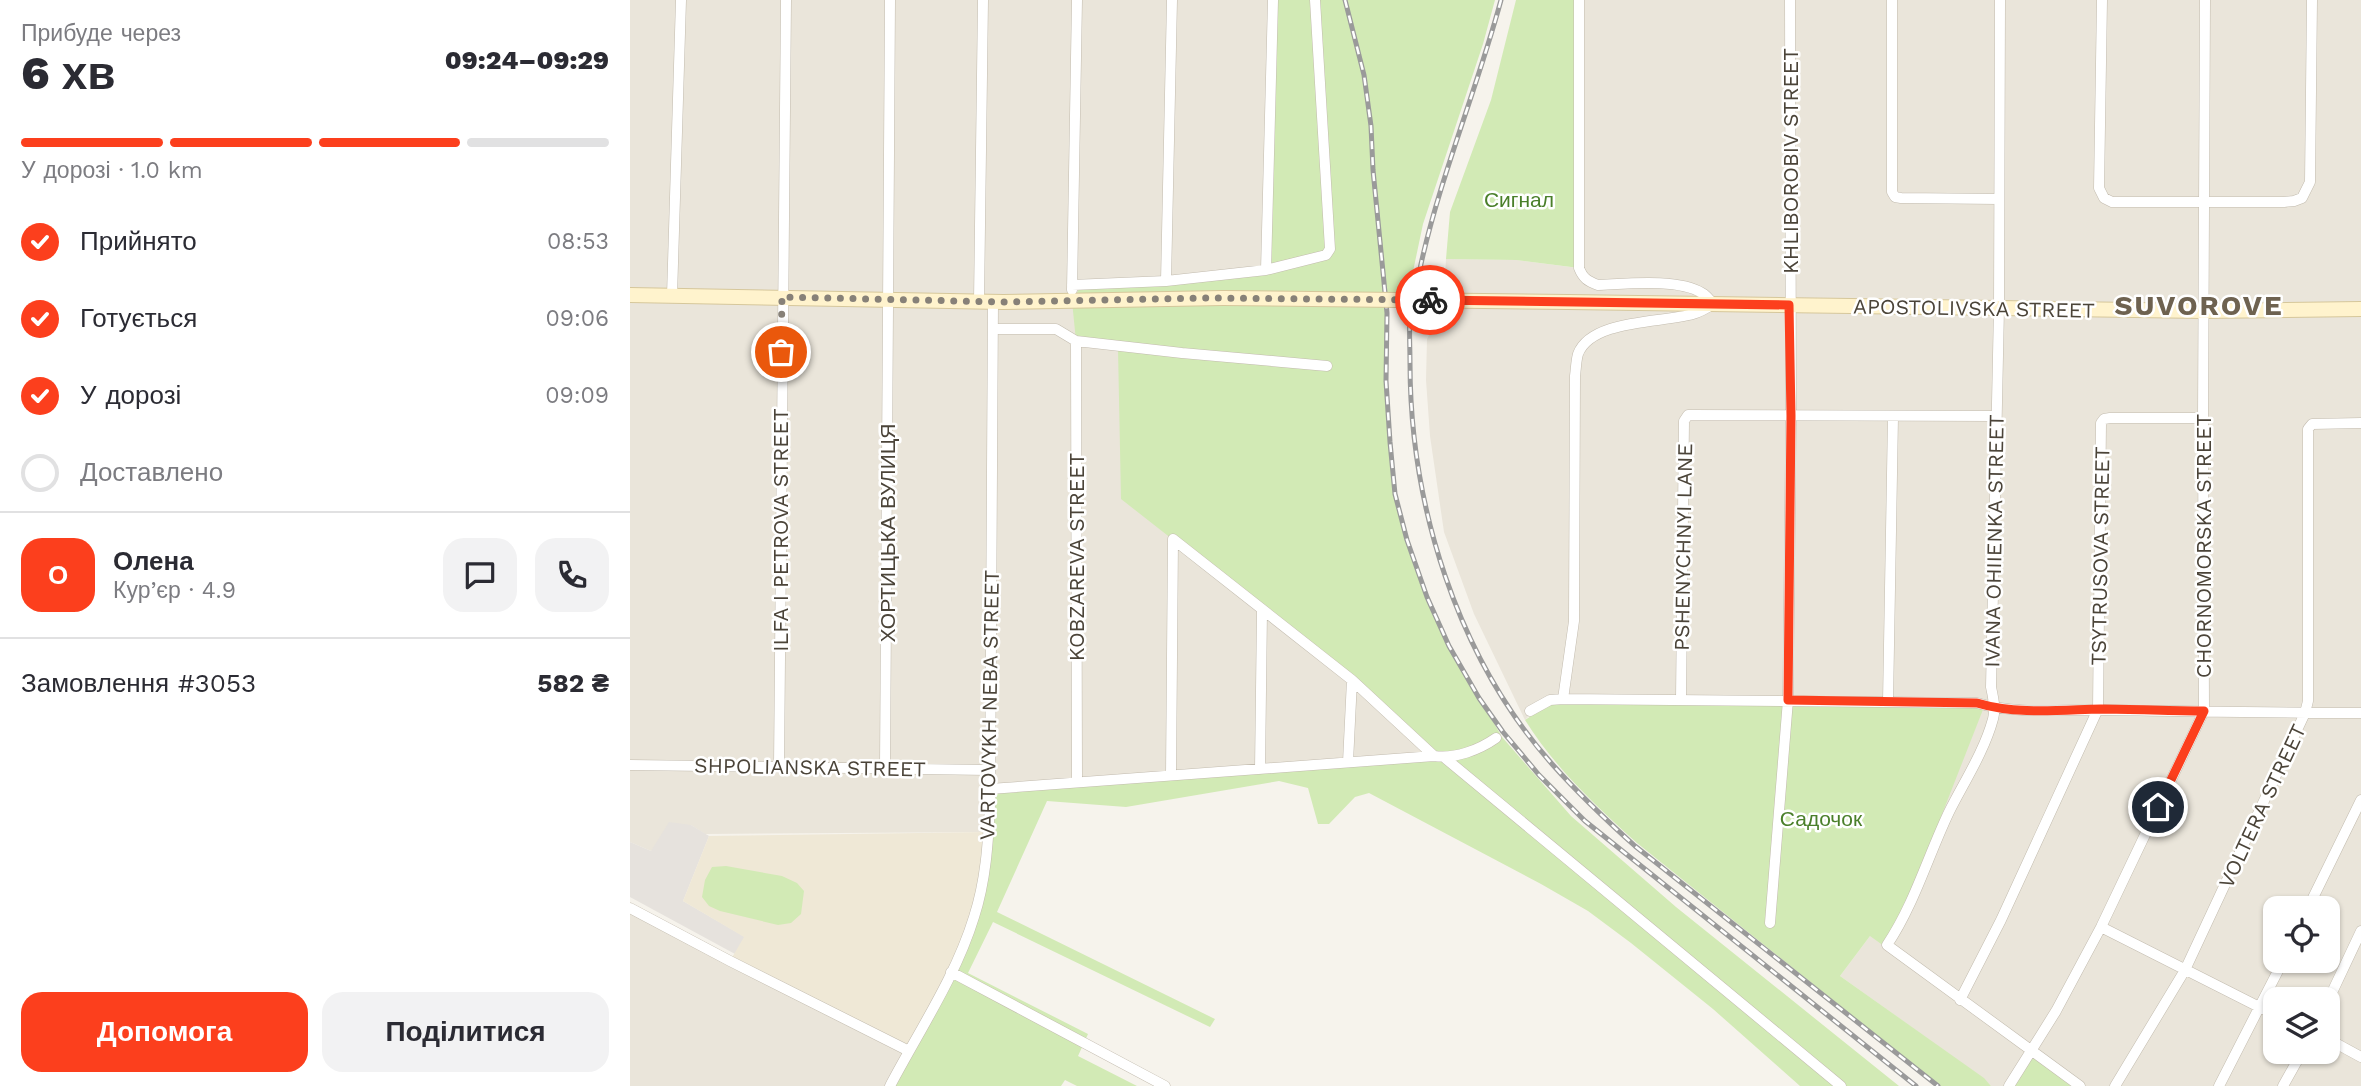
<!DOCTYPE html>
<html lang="uk">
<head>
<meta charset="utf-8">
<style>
	body { margin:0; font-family:"Work Sans",sans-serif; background:#f2f2f3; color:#2b2b33; height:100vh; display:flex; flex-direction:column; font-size:26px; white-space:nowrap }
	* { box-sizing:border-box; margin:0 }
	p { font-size:23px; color:#7c7c81 }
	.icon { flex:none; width:38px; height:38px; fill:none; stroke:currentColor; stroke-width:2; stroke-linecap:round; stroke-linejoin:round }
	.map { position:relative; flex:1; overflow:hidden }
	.details { display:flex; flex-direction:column; background:#fff; width:630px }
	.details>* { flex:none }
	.controls { position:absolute; left:1633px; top:896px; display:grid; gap:14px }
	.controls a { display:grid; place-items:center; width:77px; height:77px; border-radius:14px; background:#fff; box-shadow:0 2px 5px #0004; font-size:35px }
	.pin { position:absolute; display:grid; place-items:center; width:60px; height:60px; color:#fff; margin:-30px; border:4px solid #fff; border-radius:50%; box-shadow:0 2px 7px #0007 }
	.courier { position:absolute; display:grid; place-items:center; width:70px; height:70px; margin:-35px; border:5px solid #fc3f1d; border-radius:50%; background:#fff; color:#222; box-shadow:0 2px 9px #0007 }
	.headline em { font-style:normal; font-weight:800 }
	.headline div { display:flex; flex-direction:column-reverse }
	.headline { display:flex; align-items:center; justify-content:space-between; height:119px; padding:0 21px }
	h1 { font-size:46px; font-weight:800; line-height:52px }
	.bar { display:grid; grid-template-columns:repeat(4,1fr); gap:10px 7px; align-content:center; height:84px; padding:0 21px }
	.bar i { height:9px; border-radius:5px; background:#e1e1e2 }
	.bar .selected { background:#fc3f1d }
	.bar p { grid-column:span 4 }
	.line { display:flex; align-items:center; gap:18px; padding:0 21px; border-top:2px solid #e1e1e2 }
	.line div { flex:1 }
	.round { display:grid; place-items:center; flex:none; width:74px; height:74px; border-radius:21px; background:#f2f2f3 }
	ol { padding:0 21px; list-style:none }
	li { display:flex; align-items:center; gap:21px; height:77px }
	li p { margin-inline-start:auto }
	li .icon { padding:7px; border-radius:50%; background:#fc3f1d; color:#fff; stroke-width:4 }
	li:last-child { color:#7c7c81 }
	li i { width:38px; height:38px; border:4px solid #e1e1e2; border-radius:50% }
	.action { display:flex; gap:14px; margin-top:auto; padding:14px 21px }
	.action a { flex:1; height:80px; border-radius:21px; background:#fc3f1d; color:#fff; font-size:28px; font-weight:800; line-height:80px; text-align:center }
	.action a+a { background:#f2f2f3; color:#2b2b33 }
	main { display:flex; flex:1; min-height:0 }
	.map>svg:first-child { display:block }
	.residential { fill:#eae5da; fill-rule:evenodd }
	.industrial { fill:#e6e2dd }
	.education { fill:#efe8d6 }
	.green { fill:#d2eab5 }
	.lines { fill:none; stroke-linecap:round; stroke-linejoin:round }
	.street-casing { stroke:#c2bbae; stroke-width:11 }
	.secondary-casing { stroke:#d6c79b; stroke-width:16 }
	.street { stroke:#fff; stroke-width:10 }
	.secondary { stroke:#fff3cd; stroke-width:14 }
	.rail-casing { stroke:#9a9a9a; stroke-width:5 }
	.rail { stroke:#fff; stroke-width:2.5; stroke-dasharray:8; stroke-linecap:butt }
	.secondary-bridge-casing { stroke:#d6c79b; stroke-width:16; stroke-linecap:butt }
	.secondary-bridge { stroke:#fff3cd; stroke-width:14 }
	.done { stroke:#878178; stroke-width:7; stroke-dasharray:0 12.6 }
	.route { stroke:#fc3f1d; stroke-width:9 }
	.labels { text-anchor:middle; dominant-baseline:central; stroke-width:5; stroke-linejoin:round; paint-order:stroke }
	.street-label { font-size:21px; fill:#4b4439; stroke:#fff }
	.park-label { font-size:21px; fill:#4a7f2a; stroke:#fff }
	.district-label { font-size:28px; font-weight:bold; letter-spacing:2px; fill:#6e6250; stroke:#fff }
</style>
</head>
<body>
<main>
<section class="details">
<div class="headline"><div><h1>6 хв</h1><p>Прибуде через</p></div><em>09:24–09:29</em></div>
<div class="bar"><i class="selected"></i><i class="selected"></i><i class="selected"></i><i></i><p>У дорозі · 1.0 km</p></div>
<ol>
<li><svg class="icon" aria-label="check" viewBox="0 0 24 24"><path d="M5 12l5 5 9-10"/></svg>Прийнято<p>08:53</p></li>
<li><svg class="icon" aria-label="check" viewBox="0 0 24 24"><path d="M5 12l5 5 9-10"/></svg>Готується<p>09:06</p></li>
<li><svg class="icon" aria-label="check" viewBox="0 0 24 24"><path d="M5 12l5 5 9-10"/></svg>У дорозі<p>09:09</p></li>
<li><i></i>Доставлено</li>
</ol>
<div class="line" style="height:126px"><b class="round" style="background:#fc3f1d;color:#fff">О</b><div><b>Олена</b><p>Кур’єр · 4.9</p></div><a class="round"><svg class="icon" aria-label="chat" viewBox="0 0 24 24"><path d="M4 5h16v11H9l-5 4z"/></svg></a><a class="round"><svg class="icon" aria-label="phone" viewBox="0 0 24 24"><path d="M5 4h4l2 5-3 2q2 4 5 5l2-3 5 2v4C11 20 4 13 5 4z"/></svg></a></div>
<div class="line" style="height:91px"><div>Замовлення #3053</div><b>582 ₴</b></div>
<div class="action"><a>Допомога</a><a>Поділитися</a></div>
</section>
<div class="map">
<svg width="1731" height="1086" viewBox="0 0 1731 1086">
	<rect width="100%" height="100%" fill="#f6f3ec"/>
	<path class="residential" d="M0,0H643L636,270L488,349L543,539L722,680L804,756L360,789L359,832L75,834L61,825L21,851L0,842Z
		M949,0H1731V1086H1361L1353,1078L1210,976L1240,936L1269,924L901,714L895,720L844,614L814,532L800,436L796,380L797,339L813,310L816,259L886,260L948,268ZM1645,908H1698V961H1645ZM1645,999H1698V1052H1645Z
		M0,908L279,1051L260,1086H0Z"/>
	<path class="industrial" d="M39,822L61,825L79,836L53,901L115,937L105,954L0,897V842L21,851Z"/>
	<path class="education" d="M359,832L344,917L279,1051L100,961L114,937L53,901L79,836Z"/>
	<path class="green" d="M643,0H865L853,44L793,224L777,300H756V381L760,442L765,494L777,540L797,597L819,646L872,737L941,816L1046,907L1269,1086H1170L1083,1009L1001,943L958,911L911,884L739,793L725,797L699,824H688L678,788L649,781L496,807L417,801L367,912L585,1019L580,1027L363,922L338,973L458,1034L448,1056L507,1086H447L435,1080L431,1086H260L344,917L360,789L804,756L722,680L491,499L488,349L446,341L442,301L452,284L636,270Z
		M886,0H949V268L886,260L816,259L820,212L861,100Z
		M921,703L1354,707L1269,924L1254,946L1240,936L1210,976L1354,1078L1361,1086H1310L1007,843C966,806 925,768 895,720Z
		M96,866L152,876L167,883L174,891L171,914L161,923L148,925L90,911L79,906L72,897L75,880L82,867Z
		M1403,1054L1445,1086H1382Z"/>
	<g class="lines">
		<g class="street-casing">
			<path id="street" d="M1262,0V192L1265,197L1271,198L1369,199
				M1370,0L1369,308L1361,687C1363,697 1366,708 1363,719C1354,752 1334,782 1319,812C1298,856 1284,905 1257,945L1450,1086
				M1472,0L1469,188L1474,198L1482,202H1654L1664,201L1672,198L1680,182L1682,0
				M636,270L643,0
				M536,281L542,0
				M442,285L536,281L636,270L696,255L700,249L685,0
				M442,290L447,0
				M42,296L51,0
				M349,301L353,0
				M363,329H426L446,341L447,782
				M446,341L552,353L697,366
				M543,539L722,680L804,756
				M933,699L944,621L945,376C946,369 946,361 948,354C961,319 1033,323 1063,314C1070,312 1077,308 1083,304C1080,300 1076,295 1072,293C1048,278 995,284 968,285C957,281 953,278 949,268V0
				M1051,699L1054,421L1058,415L1366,416
				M1258,702L1263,417
				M900,711L920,700L933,699L1347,703C1388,715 1432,709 1474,710C1560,711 1645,713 1731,713
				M815,758L1211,1086
				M718,762L722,680
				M0,765L359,770
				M149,767L156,0
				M255,768L260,0
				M630,769L632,611
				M541,775L543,539
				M360,789L804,756C825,759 849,750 866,738
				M0,908L100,961L279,1051
				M1678,908L1731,800
				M1140,923L1158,700L1161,416L1160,0
				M1471,927L1645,1015
				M321,972L535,1086
				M1330,1000L1371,920L1468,709L1471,423L1474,419L1480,418H1573
				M1698,1001L1731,931
				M1698,1039L1731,1057
				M260,1086C289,1031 326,976 344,917C356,880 358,843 360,805L363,302
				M1379,1086L1426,1011L1471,927L1574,711L1573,418L1575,0
				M1485,1086L1555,970L1675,713L1678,701V429L1682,424L1731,423
				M1589,1086L1653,961
				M1653,1086L1672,1052"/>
		</g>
		<g class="secondary-casing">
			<path id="secondary" d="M0,295L373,302L593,298
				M938,302L1573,311L1731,309"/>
		</g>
		<use href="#street" class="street"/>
		<use href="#secondary" class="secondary"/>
		<g class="rail-casing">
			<path id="rail" d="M715,0L734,75L741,126L743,170L757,313L756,381L760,442L765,494L777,540L797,597L819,646L849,698L873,732L909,775L955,821L1286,1086
				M871,0C847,89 811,174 791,264C788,281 782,298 780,316C779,331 780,348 780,363C780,505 827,657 922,764C948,793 976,820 1005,846L1308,1086"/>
		</g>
		<use href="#rail" class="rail"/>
		<g class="secondary-bridge-casing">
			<path id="secondary-bridge" d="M593,298L938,302"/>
		</g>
		<use href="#secondary-bridge" class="secondary-bridge"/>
	</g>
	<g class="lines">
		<path class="done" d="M151,352L152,297L373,302L575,298L800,300"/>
		<path class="route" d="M800,300L1159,305L1161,416L1158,700L1347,703C1387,715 1430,710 1471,709C1505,709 1540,711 1574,711L1528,807"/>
	</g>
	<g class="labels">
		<g class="street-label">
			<text transform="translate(1160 161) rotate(-90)">KHLIBOROBIV STREET</text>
			<text transform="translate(1344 308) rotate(1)">APOSTOLIVSKA STREET</text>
			<text transform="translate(150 530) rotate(-90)">ILFA I PETROVA STREET</text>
			<text transform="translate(257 533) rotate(-90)">ХОРТИЦЬКА ВУЛИЦЯ</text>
			<text transform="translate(1364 541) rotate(-89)">IVANA OHIIENKA STREET</text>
			<text transform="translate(1573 546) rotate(-90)">CHORNOMORSKA STREET</text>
			<text transform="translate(1053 547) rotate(-89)">PSHENYCHNYI LANE</text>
			<text transform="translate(1470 556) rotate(-89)">TSYTRUSOVA STREET</text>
			<text transform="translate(446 557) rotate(-90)">KOBZAREVA STREET</text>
			<text transform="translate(359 705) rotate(-89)">VARTOVYKH NEBA STREET</text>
			<text transform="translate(180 767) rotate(1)">SHPOLIANSKA STREET</text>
			<text transform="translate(1632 806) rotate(-65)">VOLTERA STREET</text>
		</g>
		<g class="park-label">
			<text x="889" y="199">Сигнал</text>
			<text x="1191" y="818">Садочок</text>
		</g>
		<g class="district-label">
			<text x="1569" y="305">SUVOROVE</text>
		</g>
	</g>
</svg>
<div class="controls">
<a><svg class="icon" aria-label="locate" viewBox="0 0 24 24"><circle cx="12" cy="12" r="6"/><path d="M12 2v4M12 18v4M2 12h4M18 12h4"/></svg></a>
<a><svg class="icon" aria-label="layers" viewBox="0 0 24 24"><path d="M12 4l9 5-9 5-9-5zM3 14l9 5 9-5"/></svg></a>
</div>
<div class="pin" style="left:151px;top:352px;background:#ea580c"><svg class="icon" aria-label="bag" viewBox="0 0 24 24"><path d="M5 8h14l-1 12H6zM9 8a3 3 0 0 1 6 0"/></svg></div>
<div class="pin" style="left:1528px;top:807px;background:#1f2937"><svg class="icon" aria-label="home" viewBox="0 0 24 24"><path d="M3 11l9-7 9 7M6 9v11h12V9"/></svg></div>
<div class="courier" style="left:800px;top:300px"><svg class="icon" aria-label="bike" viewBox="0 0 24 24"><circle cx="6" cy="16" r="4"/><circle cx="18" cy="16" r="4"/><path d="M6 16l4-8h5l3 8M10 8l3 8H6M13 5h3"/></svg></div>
</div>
</main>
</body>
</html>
